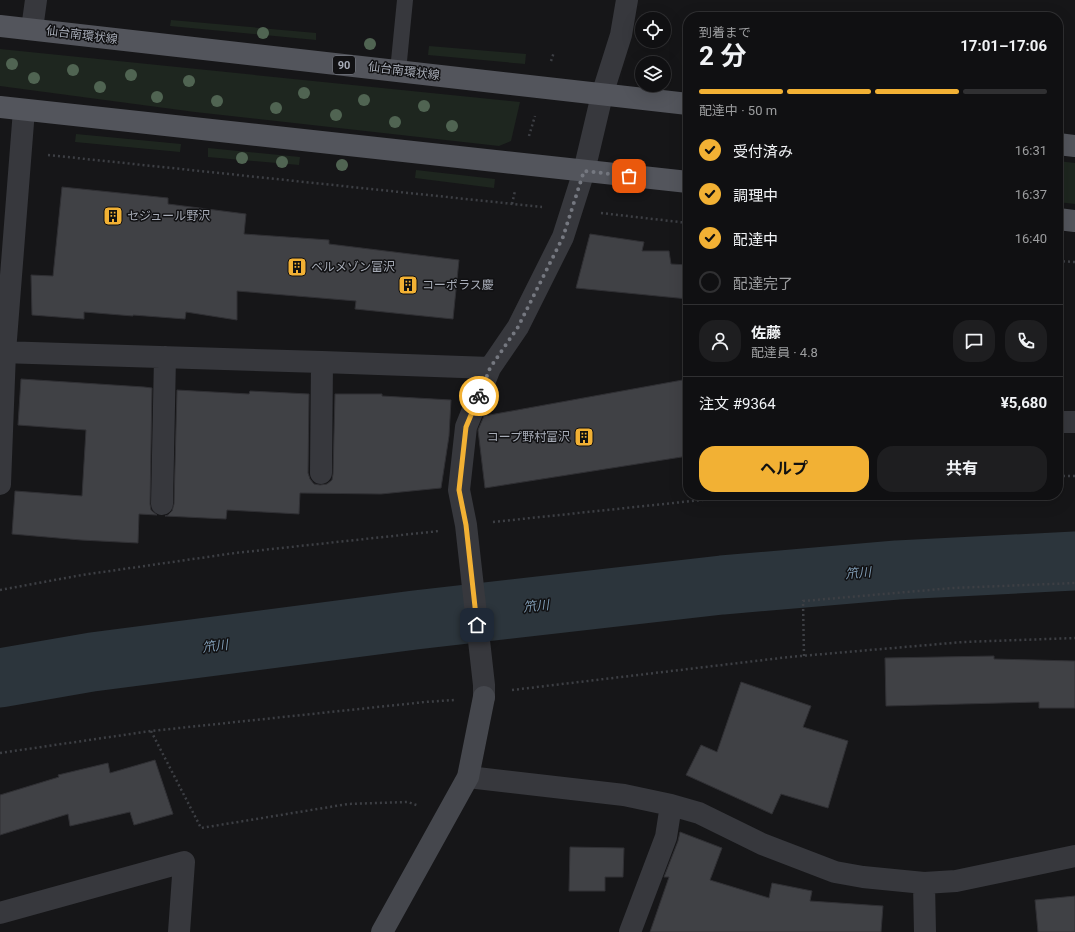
<!DOCTYPE html>
<html lang="ja">
<head>
<meta charset="utf-8">
<style>
	body { margin:0; font-family:Roboto,"Noto Sans JP",sans-serif; background:#1e1e20; color:#f1f3f6; height:100vh; display:flex; flex-direction:column; font-size:15px; white-space:nowrap }
	* { box-sizing:border-box; margin:0 }
	p { font-size:13px; color:#9c9d9f }
	.icon { flex:none; width:22px; height:22px; fill:none; stroke:currentColor; stroke-width:2; stroke-linecap:round; stroke-linejoin:round }
	.map { position:relative; flex:1; overflow:hidden }
	.panel { position:absolute; left:683px; top:12px; width:380px; height:488px; display:flex; flex-direction:column; background:#101012; border-radius:16px; box-shadow:0 4px 16px #0002,0 0 0 1px #303032 }
	.panel>* { flex:none }
	.controls { position:absolute; left:635px; top:12px; display:grid; gap:8px }
	.controls a { display:grid; place-items:center; width:36px; height:36px; border-radius:50%; background:#101012; box-shadow:0 4px 16px #0002,0 0 0 1px #303032; font-size:20px }
	.pin { position:absolute; display:grid; place-items:center; width:34px; height:34px; color:#fff; margin:-17px; border-radius:8px; box-shadow:0 2px 6px #0006 }
	.courier { position:absolute; display:grid; place-items:center; width:40px; height:40px; margin:-20px; border:3px solid #f2b134; border-radius:50%; background:#fff; color:#222; box-shadow:0 1px 5px #0007 }
	.summary em { font-style:normal; font-weight:700 }
	.summary div { display:flex; flex-direction:column-reverse }
	.summary { display:flex; align-items:center; justify-content:space-between; height:68px; padding:0 16px }
	h1 { font-size:26px; font-weight:700; line-height:30px }
	.bar { display:grid; grid-template-columns:repeat(4,1fr); gap:6px 4px; align-content:center; height:48px; padding:0 16px }
	.bar i { height:5px; border-radius:3px; background:#303032 }
	.bar .selected { background:#f2b134 }
	.bar p { grid-column:span 4 }
	.line { display:flex; align-items:center; gap:10px; padding:0 16px; border-top:1px solid #303032 }
	.line div { flex:1 }
	.round { display:grid; place-items:center; flex:none; width:42px; height:42px; border-radius:16px; background:#1e1e20 }
	ol { padding:0 16px; list-style:none }
	li { display:flex; align-items:center; gap:12px; height:44px }
	li p { margin-inline-start:auto }
	li .icon { padding:4px; border-radius:50%; background:#f2b134; color:#111; stroke-width:4 }
	li:last-child { color:#9c9d9f }
	li i { width:22px; height:22px; border:2px solid #303032; border-radius:50% }
	.action { display:flex; gap:8px; margin-top:auto; padding:8px 16px }
	.action a { flex:1; height:46px; border-radius:16px; background:#f2b134; color:#111; font-size:16px; font-weight:700; line-height:46px; text-align:center }
	.action a+a { background:#1e1e20; color:#f1f3f6 }
	.map>svg:first-child { display:block }
	.green { fill:#1e261f }
	.lines { fill:none; stroke-linecap:round; stroke-linejoin:round }
	.river { stroke:#2c353c; stroke-width:59 }
	.building { fill:#404145; stroke:#303034 }
	.path { stroke:#3d3f44; stroke-width:2.5; stroke-dasharray:2 3; stroke-linecap:butt }
	.lane { stroke:#37383d; stroke-width:16 }
	.street { stroke:#37383d; stroke-width:22 }
	.secondary { stroke:#45474d; stroke-width:22 }
	.primary { stroke:#53555c; stroke-width:22 }
	.tree { fill:#506452 }
	.done { stroke:#757880; stroke-width:4; stroke-dasharray:0 7.2 }
	.route { stroke:#f2b134; stroke-width:5 }
	.labels { text-anchor:middle; dominant-baseline:central; stroke-width:3; stroke-linejoin:round; paint-order:stroke }
	.shield { fill:#111113; stroke:#7b7e86; stroke-width:1 }
	.shield-label { font-size:11px; font-weight:bold; fill:#a8adb8 }
	.street-label { font-size:12px; fill:#a8adb8; stroke:#111113 }
	.poi-label { font-size:12px; fill:#a8adb8; stroke:#111113; text-anchor:start }
	.water-label { font-size:13px; font-style:italic; fill:#7f9bb3; stroke:#111113 }
</style>
</head>
<body>
<div class="map">
<svg width="1075" height="932" viewBox="0 0 1075 932">
	<rect width="100%" height="100%" fill="#161618"/>
	<path class="green" d="M171,20L316,33V40L170,26Z
		M429,46L526,54L525,64L428,55Z
		M0,49L520,102L511,141L499,146L195,112L0,86Z
		M76,134L181,144L180,152L75,142Z
		M208,148L300,157L299,165L208,157Z
		M1058,161L1075,163V204L1058,202Z
		M416,170L495,179L494,188L415,178Z"/>
	<g class="lines">
		<path class="river" d="M0,678L92,662L415,620L722,585L897,570L1075,561"/>
	</g>
	<path class="building" d="M62,187L168,198V204L246,214L244,234L329,240V244L459,260L453,319L355,309L356,301L237,291V320L186,312L185,319L133,315V316L84,312V319L32,315L31,275L53,276Z
		M590,234L644,242L642,251H669L671,264L688,265V299L576,288Z
		M21,379L144,387L152,388L150,504L151,510L157,515L139,514L138,543L81,540L12,534L15,491L82,496L86,430L18,425Z
		M688,379V456L485,488L478,430L484,416Z
		M177,390L249,394L250,391L309,394L308,473L310,479L314,484L320,485L327,484L332,480L333,474L335,394H382V396L451,400L449,436L441,488L381,494L300,493L299,514L227,510L226,519L165,516L168,515L172,511L174,504Z
		M994,656V659L1075,661V708H1039V702L886,706L885,658Z
		M741,682L811,706L803,727L848,741L828,808L781,794L772,814L686,775L701,745L717,752Z
		M155,760L173,814L134,825L130,812L70,826L68,814L0,835V795L59,777L58,775L108,763L110,773Z
		M680,832L722,848L710,880L769,898L772,883L812,891L810,901L883,906L881,932H650L669,877H664L678,841Z
		M570,847L624,848L623,877H605V891H569Z
		M1075,896V932H1038L1035,900Z"/>
	<g class="lines">
		<path class="path" d="M551,61L554,52
			M529,136L535,116
			M48,155L542,207
			M512,204L515,191
			M601,213L688,223
			M1058,261L1075,262
			M1058,476H1075
			M493,522L749,495
			M0,590L82,575L235,553L439,531
			M804,656L803,601L953,588L1075,583
			M512,690L789,657L963,642L1075,638
			M151,731L201,828L348,804L408,802L419,806
			M0,753L151,731L425,702L454,700"/>
		<path class="lane" d="M398,71L405,0"/>
		<path class="street" d="M32,29L36,0
			M0,352L322,362L490,368
			M1058,422H1075
			M321,473L322,362
			M0,484L5,352L24,110
			M162,504L165,357
			M484,697V685L466,525L459,490L466,427L490,368L518,327L563,237L584,171L602,95L621,35L627,0
			M468,777L624,795L671,805L699,813L762,844L835,872L863,877L924,883L956,881L1075,856
			M924,883L925,932
			M0,913L184,862L179,932
			M630,932L666,837L671,805"/>
		<path class="secondary" d="M382,932L468,777L484,697"/>
		<path class="primary" d="M0,26L688,104
			M0,107L688,182
			M1058,144L1075,146
			M1058,219L1075,221"/>
	</g>
	<g class="tree">
		<circle cx="263" cy="33" r="6"/>
		<circle cx="370" cy="44" r="6"/>
		<circle cx="12" cy="64" r="6"/>
		<circle cx="73" cy="70" r="6"/>
		<circle cx="131" cy="75" r="6"/>
		<circle cx="34" cy="78" r="6"/>
		<circle cx="189" cy="81" r="6"/>
		<circle cx="100" cy="87" r="6"/>
		<circle cx="304" cy="93" r="6"/>
		<circle cx="157" cy="97" r="6"/>
		<circle cx="364" cy="100" r="6"/>
		<circle cx="217" cy="101" r="6"/>
		<circle cx="424" cy="106" r="6"/>
		<circle cx="276" cy="108" r="6"/>
		<circle cx="336" cy="115" r="6"/>
		<circle cx="395" cy="122" r="6"/>
		<circle cx="452" cy="126" r="6"/>
		<circle cx="242" cy="158" r="6"/>
		<circle cx="282" cy="162" r="6"/>
		<circle cx="342" cy="165" r="6"/>
	</g>
	<g class="lines">
		<path class="done" d="M479,396L490,368L518,327L563,237L584,171L629,176"/>
		<path class="route" d="M477,625L466,525L459,490L466,427L479,396"/>
	</g>
	<defs>
		<g id="building-square" transform="scale(1)"><rect x="-9" y="-9" width="18" height="18" rx="4" fill="#f2b134" stroke="#111113"/><path d="M-4-6H4V6H1V3H-1V6H-4ZM-2.5-4.3h1.7v1.8h-1.7ZM.8-4.3h1.7v1.8H.8ZM-2.5-1h1.7V.8h-1.7ZM.8-1h1.7V.8H.8Z" fill="#111"/></g>
	</defs>
	<g fill-rule="evenodd">
		<use href="#building-square" x="113" y="216"/>
		<use href="#building-square" x="297" y="267"/>
		<use href="#building-square" x="408" y="285"/>
		<use href="#building-square" x="584" y="437"/>
	</g>
	<g class="labels">
		<rect class="shield" x="333" y="56" width="22" height="18" rx="3"/>
		<g class="shield-label">
			<text x="344" y="65">90</text>
		</g>
		<g class="street-label">
			<text transform="translate(82 35) rotate(7)">仙台南環状線</text>
			<text transform="translate(404 71) rotate(7)">仙台南環状線</text>
		</g>
		<g class="poi-label">
			<text x="127" y="216">セジュール野沢</text>
			<text x="311" y="267">ベルメゾン富沢</text>
			<text x="422" y="285">コーポラス慶</text>
			<text x="570" y="437" text-anchor="end">コープ野村富沢</text>
		</g>
		<g class="water-label">
			<text transform="translate(858 573) rotate(-5)">笊川</text>
			<text transform="translate(536 606) rotate(-6)">笊川</text>
			<text transform="translate(215 646) rotate(-7)">笊川</text>
		</g>
	</g>
</svg>
<div class="controls">
<a><svg class="icon" aria-label="locate" viewBox="0 0 24 24"><circle cx="12" cy="12" r="6"/><path d="M12 2v4M12 18v4M2 12h4M18 12h4"/></svg></a>
<a><svg class="icon" aria-label="layers" viewBox="0 0 24 24"><path d="M12 4l9 5-9 5-9-5zM3 14l9 5 9-5"/></svg></a>
</div>
<div class="pin" style="left:629px;top:176px;background:#ea580c"><svg class="icon" aria-label="bag" viewBox="0 0 24 24"><path d="M5 8h14l-1 12H6zM9 8a3 3 0 0 1 6 0"/></svg></div>
<div class="pin" style="left:477px;top:625px;background:#1f2937"><svg class="icon" aria-label="home" viewBox="0 0 24 24"><path d="M3 11l9-7 9 7M6 9v11h12V9"/></svg></div>
<div class="courier" style="left:479px;top:396px"><svg class="icon" aria-label="bike" viewBox="0 0 24 24"><circle cx="6" cy="16" r="4"/><circle cx="18" cy="16" r="4"/><path d="M6 16l4-8h5l3 8M10 8l3 8H6M13 5h3"/></svg></div>
<section class="panel">
<div class="summary"><div><h1>2 分</h1><p>到着まで</p></div><em>17:01–17:06</em></div>
<div class="bar"><i class="selected"></i><i class="selected"></i><i class="selected"></i><i></i><p>配達中 · 50 m</p></div>
<ol>
<li><svg class="icon" aria-label="check" viewBox="0 0 24 24"><path d="M5 12l5 5 9-10"/></svg>受付済み<p>16:31</p></li>
<li><svg class="icon" aria-label="check" viewBox="0 0 24 24"><path d="M5 12l5 5 9-10"/></svg>調理中<p>16:37</p></li>
<li><svg class="icon" aria-label="check" viewBox="0 0 24 24"><path d="M5 12l5 5 9-10"/></svg>配達中<p>16:40</p></li>
<li><i></i>配達完了</li>
</ol>
<div class="line" style="height:72px"><a class="round"><svg class="icon" aria-label="person" viewBox="0 0 24 24"><circle cx="12" cy="8" r="4"/><path d="M4 21q1-7 8-7t8 7"/></svg></a><div><b>佐藤</b><p>配達員 · 4.8</p></div><a class="round"><svg class="icon" aria-label="chat" viewBox="0 0 24 24"><path d="M4 5h16v11H9l-5 4z"/></svg></a><a class="round"><svg class="icon" aria-label="phone" viewBox="0 0 24 24"><path d="M5 4h4l2 5-3 2q2 4 5 5l2-3 5 2v4C11 20 4 13 5 4z"/></svg></a></div>
<div class="line" style="height:52px"><div>注文 #9364</div><b>¥5,680</b></div>
<div class="action"><a>ヘルプ</a><a>共有</a></div>
</section>
</div>
</body>
</html>
